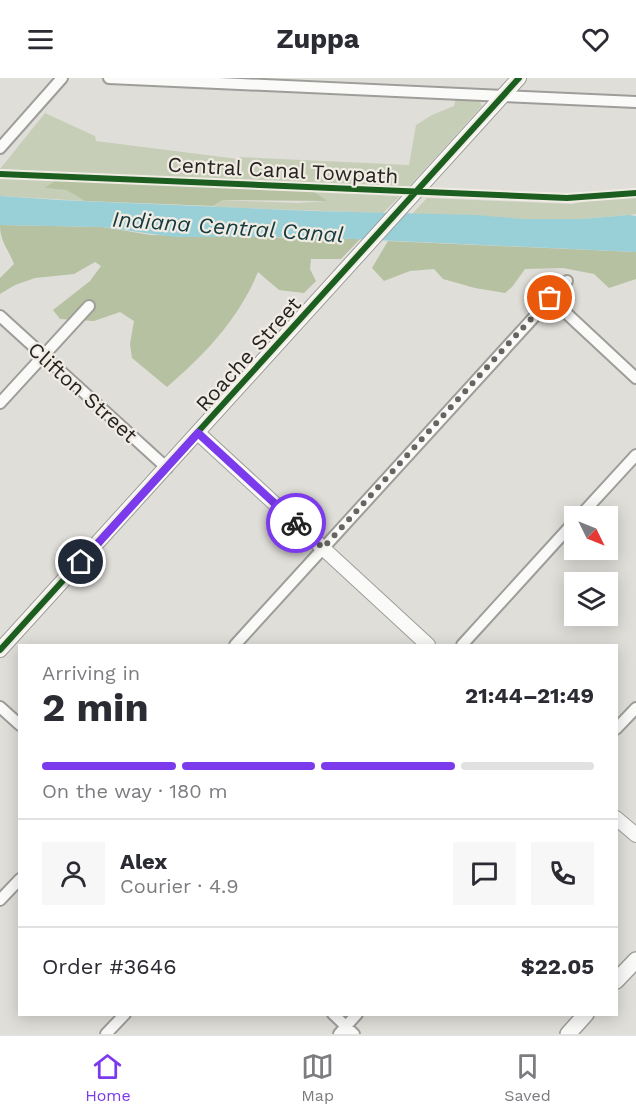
<!DOCTYPE html>
<html lang="en">
<head>
<meta charset="utf-8">
<style>
	body { margin:0; font-family:"Work Sans",sans-serif; background:#f7f7f7; color:#2b2b33; height:100vh; display:flex; flex-direction:column; font-size:22px; white-space:nowrap }
	* { box-sizing:border-box; margin:0 }
	p { font-size:20px; color:#7c7c81 }
	.icon { flex:none; width:33px; height:33px; fill:none; stroke:currentColor; stroke-width:2; stroke-linecap:round; stroke-linejoin:round }
	.map { position:relative; flex:1; overflow:hidden }
	.details { position:absolute; left:18px; top:566px; width:600px; height:372px; display:flex; flex-direction:column; background:#fff; border-radius:0px; box-shadow:0 3px 15px #0003 }
	.details>* { flex:none }
	.needle { width:39px; rotate:133deg }
	.buttons { position:absolute; left:564px; top:428px; display:grid; gap:12px }
	.buttons a { display:grid; place-items:center; width:54px; height:54px; border-radius:0px; background:#fff; box-shadow:0 3px 15px #0003; font-size:30px }
	.pin { position:absolute; display:grid; place-items:center; width:51px; height:51px; color:#fff; margin:-26px; border:3px solid #fff; border-radius:50%; box-shadow:0 2px 6px #0007 }
	.courier { position:absolute; display:grid; place-items:center; width:60px; height:60px; margin:-30px; border:4px solid #7c3aed; border-radius:50%; background:#fff; color:#222; box-shadow:0 2px 8px #0007 }
	.head em { font-style:normal; font-weight:700 }
	.head div { display:flex; flex-direction:column-reverse }
	.head { display:flex; align-items:center; justify-content:space-between; height:102px; padding:0 24px }
	h1 { font-size:39px; font-weight:700; line-height:45px }
	.bar { display:grid; grid-template-columns:repeat(4,1fr); gap:9px 6px; align-content:center; height:72px; padding:0 24px }
	.bar i { height:8px; border-radius:4px; background:#e1e1e2 }
	.bar .current { background:#7c3aed }
	.bar p { grid-column:span 4 }
	.line { display:flex; align-items:center; gap:15px; padding:0 24px; border-top:2px solid #e1e1e2 }
	.line div { flex:1 }
	.round { display:grid; place-items:center; flex:none; width:63px; height:63px; border-radius:0px; background:#f7f7f7 }
	header { display:flex; justify-content:space-between; align-items:center; height:78px; padding:0 24px; background:#fff; font-size:27px; font-weight:700 }
	.dock { display:flex; justify-content:space-around; align-items:center; height:84px; border-top:2px solid #e1e1e2; background:#fff; font-size:16px; color:#7c7c81 }
	.dock a { display:grid; justify-items:center; gap:3px }
	.dock .current { color:#7c3aed }
	.map>svg:first-child { display:block }
	.green { fill:#c6ceb8 }
	.forest { fill:#b5c1a1 }
	.water { fill:#99cfd6 }
	.lines { fill:none; stroke-linecap:round; stroke-linejoin:round }
	.minor-casing { stroke:#9e9d99; stroke-width:14 }
	.tertiary-casing { stroke:#9e9d99; stroke-width:16 }
	.secondary-casing { stroke:#9e9d99; stroke-width:18 }
	.minor { stroke:#fafaf9; stroke-width:10 }
	.tertiary { stroke:#fafaf9; stroke-width:14 }
	.secondary { stroke:#fafaf9; stroke-width:15 }
	.cycleway-casing { stroke:#f0ece3; stroke-width:10 }
	.cycleway { stroke:#1b5e20; stroke-width:6 }
	.done { stroke:#676561; stroke-width:6; stroke-dasharray:0 10.8 }
	.route { stroke:#7c3aed; stroke-width:8 }
	.labels { text-anchor:middle; dominant-baseline:central; stroke-width:4.5; stroke-linejoin:round; paint-order:stroke }
	.street-label { font-size:21px; fill:#262421; stroke:#f0ece3 }
	.water-label { font-size:22px; font-style:italic; fill:#143a40; stroke:#f0ece3 }
</style>
</head>
<body>
<header><svg class="icon" aria-label="menu" viewBox="0 0 24 24"><path d="M4 6h16M4 12h16M4 18h16"/></svg>Zuppa<svg class="icon" aria-label="heart" viewBox="0 0 24 24"><path d="M12 20l-8-8c-3-5 5-10 8-4 3-6 11-1 8 4z"/></svg></header>
<div class="map">
<svg width="636" height="956" viewBox="0 0 636 956">
	<rect width="100%" height="100%" fill="#e0ded9"/>
	<path class="green" d="M456,20L480,24L482,28L407,111L0,91L45,35L95,58L96,63L238,81L239,79L409,87L416,47L432,37L454,28Z
		M3,98L56,102L46,110L66,112L85,123L0,118V100Z
		M313,113L400,118L383,135L214,129L221,122L297,125L326,123Z
		M636,117V136L629,137L581,141H524L412,136L427,120L572,126L602,120Z"/>
	<path class="forest" d="M56,102L313,113L327,123L222,122L214,128L85,123L66,112L45,110Z
		M0,147L102,149L151,157L200,158L360,161L341,181H311L310,191L316,203L304,215L279,212L258,194C238,242 205,276 167,309L132,280L130,266L134,243L120,234L94,243L60,241L53,232L90,203L101,188L95,184L74,196L35,200L15,207L0,216V200L14,186C8,170 0,164 0,147Z
		M388,163L636,174V201L609,210L594,196L563,190L525,191L512,209L505,215L475,210L443,201L434,191L410,193L384,203L372,190Z"/>
	<path class="water" d="M0,118L58,122L313,133L475,137L524,141H581L629,137L636,138V174L310,159H174L102,149L0,147Z"/>
	<g class="lines">
		<g class="minor-casing">
			<path id="minor" d="M109,0L636,24
				M0,70L62,0
				M550,220L636,300
				M0,238L167,390
				M0,325L89,228
				M580,438L636,377
				M235,567L567,203
				M462,567L574,444
				M0,629L20,647
				M616,651L636,630
				M0,822L20,801
				M333,936L354,956
				M106,956L125,936
				M339,956L357,936"/>
		</g>
		<g class="tertiary-casing">
			<path id="tertiary" d="M198,355L428,567
				M0,572L519,0
				M616,740L636,757"/>
		</g>
		<g class="secondary-casing">
			<path id="secondary" d="M616,903L636,882
				M568,956L586,936"/>
		</g>
		<use href="#minor" class="minor"/>
		<use href="#tertiary" class="tertiary"/>
		<use href="#secondary" class="secondary"/>
		<g class="cycleway-casing">
			<path id="cycleway" d="M0,96L567,120L636,115
				M0,572L519,0"/>
		</g>
		<use href="#cycleway" class="cycleway"/>
	</g>
	<g class="lines">
		<path class="done" d="M296,445L323,470L550,220"/>
		<path class="route" d="M81,484L198,355L296,445"/>
	</g>
	<g class="labels">
		<g class="street-label">
			<text transform="translate(283 92) rotate(3)">Central Canal Towpath</text>
			<text transform="translate(248 276) rotate(-48)">Roache Street</text>
			<text transform="translate(83 314) rotate(42)">Clifton Street</text>
		</g>
		<g class="water-label">
			<text transform="translate(228 149) rotate(4)">Indiana Central Canal</text>
		</g>
	</g>
</svg>
<div class="buttons">
<a><svg class="needle" viewBox="-14 -14 28 28"><path d="M0-13l5 13h-10z" fill="#e53935"/><path d="M0 13l5-13h-10z" fill="#7c7c81"/></svg></a>
<a><svg class="icon" aria-label="layers" viewBox="0 0 24 24"><path d="M12 4l9 5-9 5-9-5zM3 14l9 5 9-5"/></svg></a>
</div>
<div class="pin" style="left:550px;top:220px;background:#ea580c"><svg class="icon" aria-label="bag" viewBox="0 0 24 24"><path d="M5 8h14l-1 12H6zM9 8a3 3 0 0 1 6 0"/></svg></div>
<div class="pin" style="left:81px;top:484px;background:#1f2937"><svg class="icon" aria-label="home" viewBox="0 0 24 24"><path d="M3 11l9-7 9 7M6 9v11h12V9"/></svg></div>
<div class="courier" style="left:296px;top:445px"><svg class="icon" aria-label="bike" viewBox="0 0 24 24"><circle cx="6" cy="16" r="4"/><circle cx="18" cy="16" r="4"/><path d="M6 16l4-8h5l3 8M10 8l3 8H6M13 5h3"/></svg></div>
<section class="details">
<div class="head"><div><h1>2 min</h1><p>Arriving in</p></div><em>21:44–21:49</em></div>
<div class="bar"><i class="current"></i><i class="current"></i><i class="current"></i><i></i><p>On the way · 180 m</p></div>
<div class="line" style="height:108px"><a class="round"><svg class="icon" aria-label="person" viewBox="0 0 24 24"><circle cx="12" cy="8" r="4"/><path d="M4 21q1-7 8-7t8 7"/></svg></a><div><b>Alex</b><p>Courier · 4.9</p></div><a class="round"><svg class="icon" aria-label="chat" viewBox="0 0 24 24"><path d="M4 5h16v11H9l-5 4z"/></svg></a><a class="round"><svg class="icon" aria-label="phone" viewBox="0 0 24 24"><path d="M5 4h4l2 5-3 2q2 4 5 5l2-3 5 2v4C11 20 4 13 5 4z"/></svg></a></div>
<div class="line" style="height:78px"><div>Order #3646</div><b>$22.05</b></div>
</section>
</div>
<nav class="dock">
<a class="current"><svg class="icon" aria-label="home" viewBox="0 0 24 24"><path d="M3 11l9-7 9 7M6 9v11h12V9"/></svg>Home</a>
<a><svg class="icon" aria-label="map" viewBox="0 0 24 24"><path d="M3 6l6-2 6 2 6-2v14l-6 2-6-2-6 2zM9 4v14M15 6v14"/></svg>Map</a>
<a><svg class="icon" aria-label="saved" viewBox="0 0 24 24"><path d="M7 4h10v16l-5-4-5 4z"/></svg>Saved</a>
</nav>
</body>
</html>
